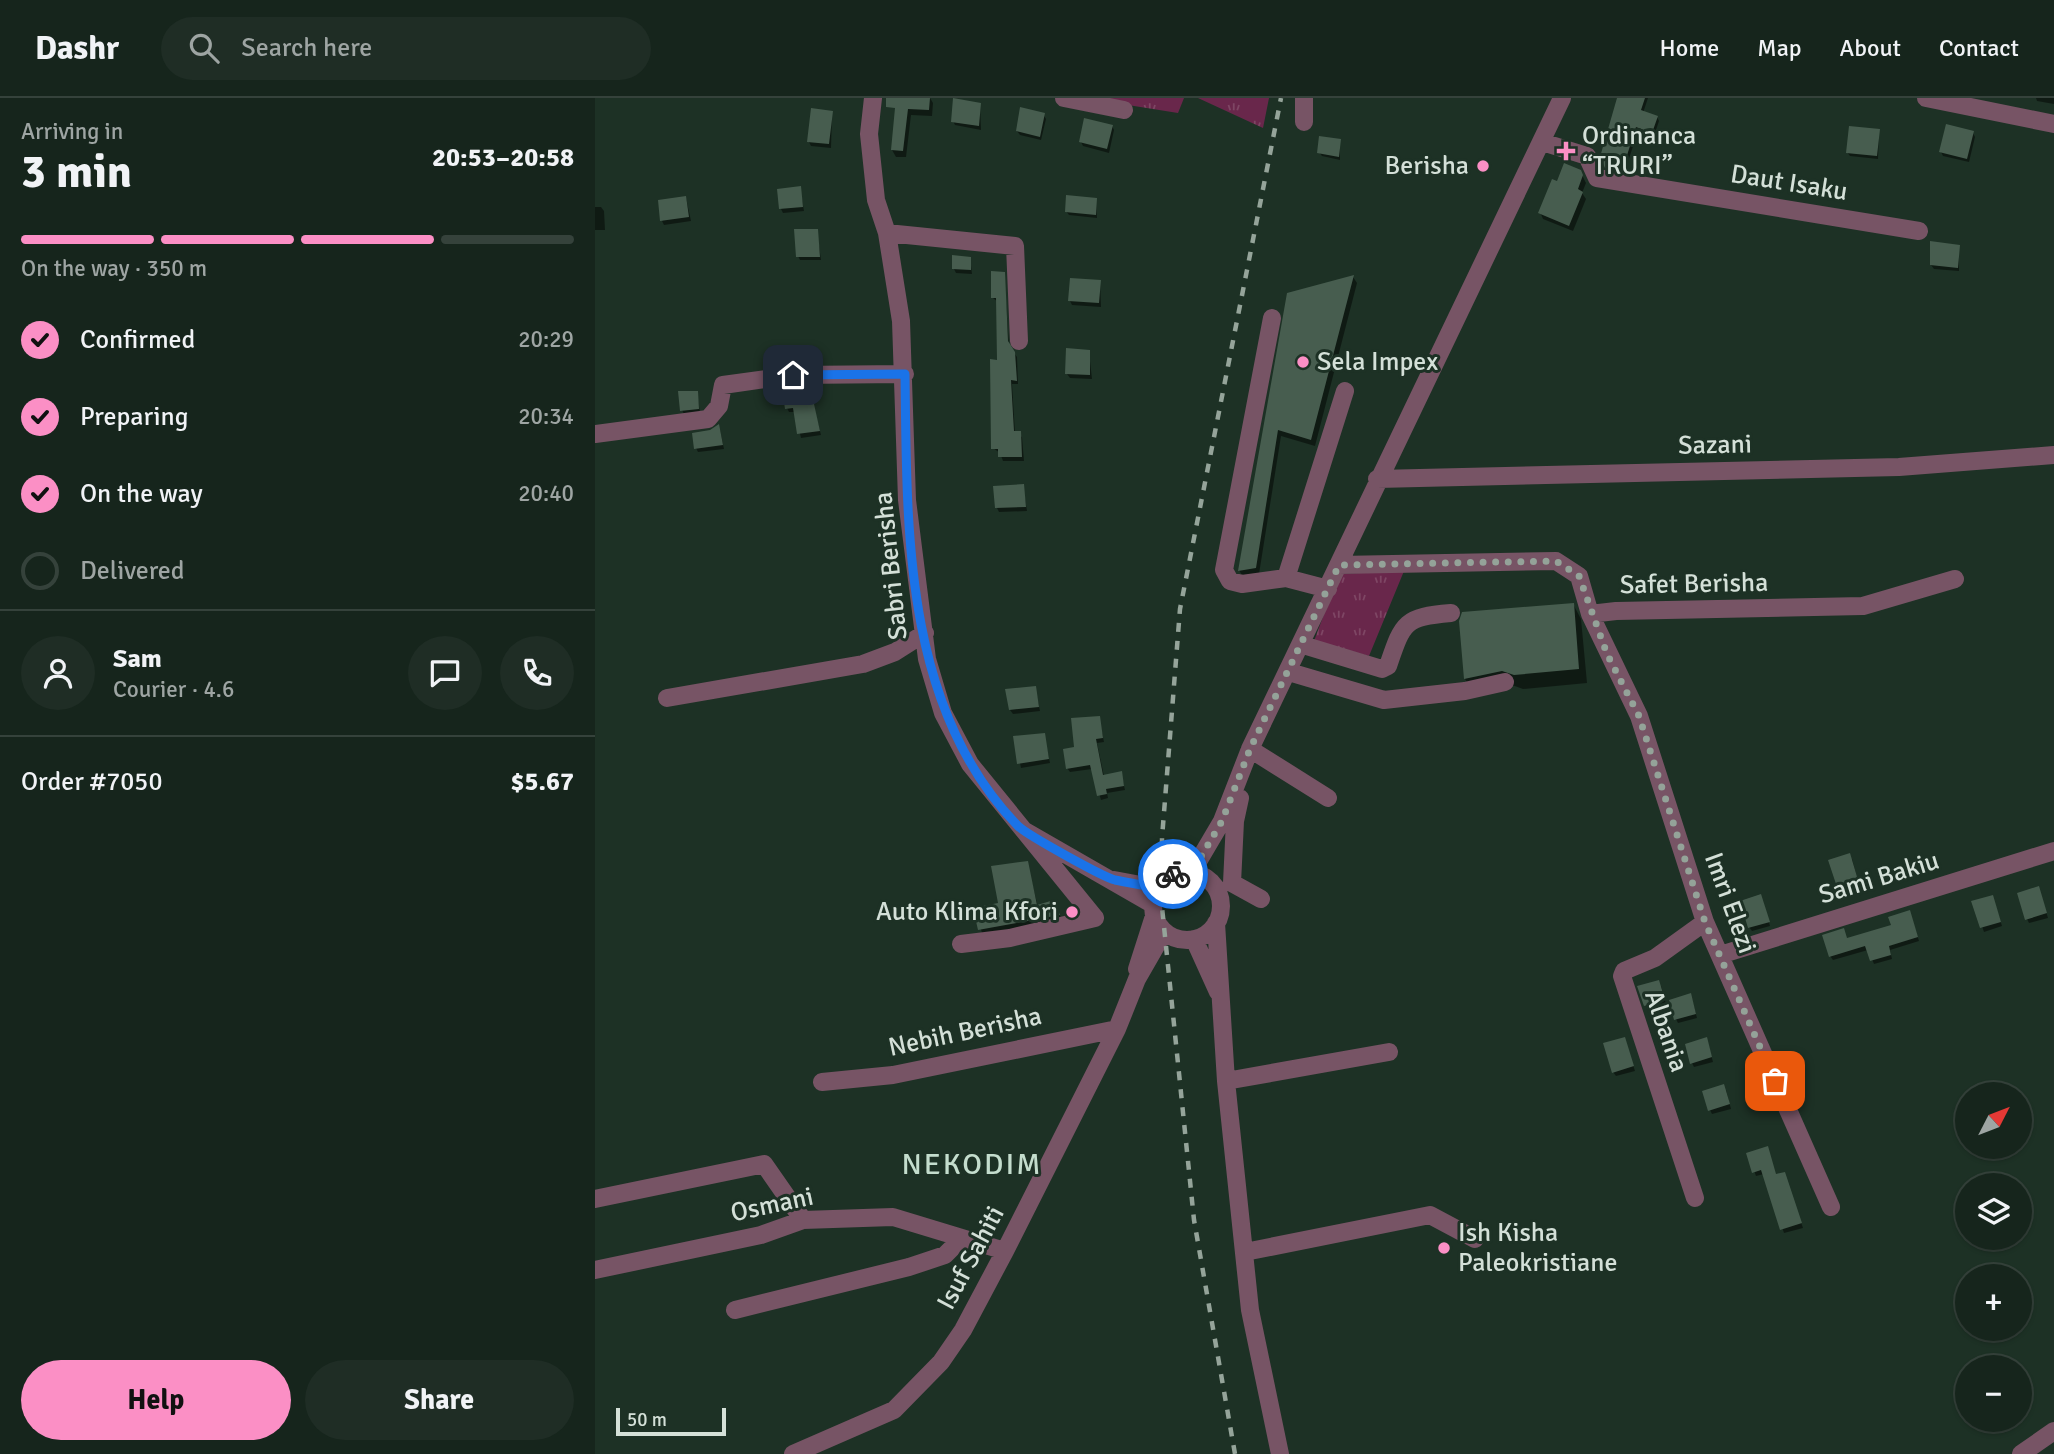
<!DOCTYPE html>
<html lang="en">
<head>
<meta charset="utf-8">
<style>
	body { margin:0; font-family:Signika,sans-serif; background:#1f2d25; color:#f1f3f6; height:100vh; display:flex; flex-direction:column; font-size:26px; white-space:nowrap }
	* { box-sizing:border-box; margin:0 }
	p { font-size:23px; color:#9ea5a3 }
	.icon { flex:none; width:38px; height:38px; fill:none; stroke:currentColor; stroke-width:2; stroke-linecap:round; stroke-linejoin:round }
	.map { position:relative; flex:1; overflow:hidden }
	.details { display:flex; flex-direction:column; background:#16251c; width:595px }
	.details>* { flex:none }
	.needle { width:46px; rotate:48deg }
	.controls { position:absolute; left:1360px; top:984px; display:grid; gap:14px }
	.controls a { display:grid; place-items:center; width:77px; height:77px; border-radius:50%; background:#16251c; box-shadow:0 2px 5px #0004,0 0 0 2px #35423b; font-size:35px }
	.scale { position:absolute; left:21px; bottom:18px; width:110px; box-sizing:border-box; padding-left:7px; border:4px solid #d4e0d8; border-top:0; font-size:19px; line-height:24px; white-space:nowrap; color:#d4e0d8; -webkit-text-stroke:5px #1d3125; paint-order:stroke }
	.pin { position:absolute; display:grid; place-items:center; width:60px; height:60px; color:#fff; margin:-30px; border-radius:14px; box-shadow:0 4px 10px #0006 }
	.courier { position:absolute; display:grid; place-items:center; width:70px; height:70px; margin:-35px; border:5px solid #1a73e8; border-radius:50%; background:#fff; color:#222; box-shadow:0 2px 9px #0007 }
	.summary em { font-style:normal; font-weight:700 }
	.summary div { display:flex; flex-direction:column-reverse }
	.summary { display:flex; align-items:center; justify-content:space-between; height:119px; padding:0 21px }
	h1 { font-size:46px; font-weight:700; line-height:52px }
	.bar { display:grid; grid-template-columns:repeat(4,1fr); gap:10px 7px; align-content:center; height:84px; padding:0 21px }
	.bar i { height:9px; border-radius:5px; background:#35423b }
	.bar .active { background:#fb8fc5 }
	.bar p { grid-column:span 4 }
	.line { display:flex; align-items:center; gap:18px; padding:0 21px; border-top:2px solid #35423b }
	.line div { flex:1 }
	.round { display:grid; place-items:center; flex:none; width:74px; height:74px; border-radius:37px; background:#1f2d25 }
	ol { padding:0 21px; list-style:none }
	li { display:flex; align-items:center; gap:21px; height:77px }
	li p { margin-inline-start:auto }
	li .icon { padding:7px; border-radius:50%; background:#fb8fc5; color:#111; stroke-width:4 }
	li:last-child { color:#9ea5a3 }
	li i { width:38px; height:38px; border:4px solid #35423b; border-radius:50% }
	.primary-button { display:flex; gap:14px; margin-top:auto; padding:14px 21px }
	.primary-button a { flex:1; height:80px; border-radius:42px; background:#fb8fc5; color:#111; font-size:28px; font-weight:700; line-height:80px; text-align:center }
	.primary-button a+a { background:#1f2d25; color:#f1f3f6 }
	header { display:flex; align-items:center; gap:42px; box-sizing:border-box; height:98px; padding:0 35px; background:#16251c; border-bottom:2px solid #35423b }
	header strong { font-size:33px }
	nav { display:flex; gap:38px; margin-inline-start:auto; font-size:24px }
	.search { width:490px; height:63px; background:#1f2d25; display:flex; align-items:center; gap:18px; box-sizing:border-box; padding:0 24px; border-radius:38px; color:#9ea5a3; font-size:26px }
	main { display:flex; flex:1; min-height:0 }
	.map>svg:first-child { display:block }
	.grass { fill:url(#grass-tufts) }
	.shadow { fill:#0007 }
	.building { fill:#475d4f }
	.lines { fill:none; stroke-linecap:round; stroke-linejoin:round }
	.minor { stroke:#775465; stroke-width:18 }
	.rail { stroke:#95a49a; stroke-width:4.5; stroke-dasharray:9 9; stroke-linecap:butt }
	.done { stroke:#94a399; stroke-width:7; stroke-dasharray:0 12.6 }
	.route { stroke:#1a73e8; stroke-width:9 }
	.poi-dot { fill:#fb8fc5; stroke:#1d3125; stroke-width:2.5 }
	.labels { text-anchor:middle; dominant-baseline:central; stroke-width:6; stroke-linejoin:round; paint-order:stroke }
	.poi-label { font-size:26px; fill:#d4e0d8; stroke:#1d3125; text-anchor:start }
	.street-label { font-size:26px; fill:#d4e0d8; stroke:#1d3125 }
	.quarter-label { font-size:30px; letter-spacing:2px; fill:#c4ddcd; stroke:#1d3125 }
</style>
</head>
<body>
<header>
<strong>Dashr</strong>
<div class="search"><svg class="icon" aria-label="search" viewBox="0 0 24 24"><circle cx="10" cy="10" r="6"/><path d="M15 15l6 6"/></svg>Search here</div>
<nav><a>Home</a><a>Map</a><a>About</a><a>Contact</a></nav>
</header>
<main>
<section class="details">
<div class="summary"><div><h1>3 min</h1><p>Arriving in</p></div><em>20:53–20:58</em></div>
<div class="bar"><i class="active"></i><i class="active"></i><i class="active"></i><i></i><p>On the way · 350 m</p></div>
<ol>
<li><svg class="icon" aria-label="check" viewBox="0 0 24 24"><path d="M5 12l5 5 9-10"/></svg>Confirmed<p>20:29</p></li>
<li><svg class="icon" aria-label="check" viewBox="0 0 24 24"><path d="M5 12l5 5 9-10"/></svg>Preparing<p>20:34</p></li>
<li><svg class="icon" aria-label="check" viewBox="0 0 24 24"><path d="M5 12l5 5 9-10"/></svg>On the way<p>20:40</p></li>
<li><i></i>Delivered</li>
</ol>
<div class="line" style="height:126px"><a class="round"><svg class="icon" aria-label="person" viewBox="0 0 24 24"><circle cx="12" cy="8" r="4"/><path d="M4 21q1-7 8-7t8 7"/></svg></a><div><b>Sam</b><p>Courier · 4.6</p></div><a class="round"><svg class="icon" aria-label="chat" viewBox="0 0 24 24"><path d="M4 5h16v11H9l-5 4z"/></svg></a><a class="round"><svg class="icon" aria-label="phone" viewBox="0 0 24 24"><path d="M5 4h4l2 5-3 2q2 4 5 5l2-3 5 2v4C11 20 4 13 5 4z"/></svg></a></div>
<div class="line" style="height:91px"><div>Order #7050</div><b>$5.67</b></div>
<div class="primary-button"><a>Help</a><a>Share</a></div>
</section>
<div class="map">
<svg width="1459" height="1356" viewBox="0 0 1459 1356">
	<defs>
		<pattern id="grass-tufts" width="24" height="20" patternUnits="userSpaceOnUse" patternTransform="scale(1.75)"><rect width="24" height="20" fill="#69274b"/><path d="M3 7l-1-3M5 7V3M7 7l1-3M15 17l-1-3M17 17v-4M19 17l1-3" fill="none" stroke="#7e4664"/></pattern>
	</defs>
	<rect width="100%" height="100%" fill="#1d3125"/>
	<path class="grass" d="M489,0H589L583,15Z
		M603,0H674L668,30Z
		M809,473L774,558L719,543L744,476Z"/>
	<path class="shadow" d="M303,0H335L338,5L337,18L316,17L311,59H301L297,52Z
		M1025,0H1053L1048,15L1062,19L1064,23L1059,38L1043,33L1029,76L1014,74L1007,59Z
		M1441,0H1459V6L1442,3Z
		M385,7L386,32L360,27L358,23Z
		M237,14L236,50L216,48L214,44Z
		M448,16L451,21L446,42L425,37L422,33Z
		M517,28L519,32L514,55L488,48L486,44Z
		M1284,33L1283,61L1255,58L1252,54Z
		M1378,35L1380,39L1374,64L1348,58L1346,54Z
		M745,43V62L727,58L724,54Z
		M985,73L991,85L987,95L991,101L978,133L948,121L945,114L963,85Z
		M205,90L209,113L188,115L186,111Z
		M91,100L96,123L69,127L67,123Z
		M501,102L502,120L474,117L471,113Z
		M0,109H6L9,113L10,132H0Z
		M222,133L226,162H205L203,158Z
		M1364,148V173L1339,171L1336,167Z
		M375,160L377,176L361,175L359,171Z
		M409,176L414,248L422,259L423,286H417L420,335L427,339L429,363H408L405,355L398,350L404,263L403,204L398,200Z
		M758,179L762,185L720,348L686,338L664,476L648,479L644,472L693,196Z
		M505,184L506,209L477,207L475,203Z
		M204,249L210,269L187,271L184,267Z
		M494,254L497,281L475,280L472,276Z
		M214,290L226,337L206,340L200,314H194L192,310Z
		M102,295L105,315L89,316L87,312Z
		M125,332L129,351L103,354L101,350Z
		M428,388L432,413L404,414L402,410Z
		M978,506L986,521L992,585L928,591L917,587L879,595L870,581Z
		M440,589L445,613L418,616L415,612Z
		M504,620L509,644L502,645L509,678L526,675L530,692L512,695L513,700L506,702L497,671L475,674L472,670L481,651Z
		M449,637L455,665L426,670L420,640Z
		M1257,761L1264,786L1245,792L1243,788Z
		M432,765L443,809L462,810L467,822L388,838L380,812L405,806Z
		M1445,794L1453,820L1434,825L1432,821Z
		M1168,803L1175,828L1157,833L1154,829Z
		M1399,803L1407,828L1389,834L1379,804Z
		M1316,818L1324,843L1295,852L1297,861L1279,866L1273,852L1238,862L1235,858L1252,842L1298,828Z
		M1066,888L1071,906L1053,912L1051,907Z
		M1097,901L1102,920L1083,925L1081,921Z
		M1031,945L1040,973L1021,978L1018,974Z
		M1113,945L1118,964L1099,969L1097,965Z
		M1131,992L1136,1011L1117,1016L1115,1012Z
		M1153,1056L1181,1078L1191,1080L1208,1130L1189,1135L1169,1076L1161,1078Z"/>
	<path class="building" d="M291,0H335L334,12L313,11L308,53L296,52L300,10L291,9Z
		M358,0L386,5L384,28L356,24Z
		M1022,0H1050L1046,12L1063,18L1057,35L1041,29L1027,73L1010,70L1005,59Z
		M425,9L450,15L445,39L421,33Z
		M216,10L238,13L234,46L212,44Z
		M489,20L518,27L512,51L484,44Z
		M1351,26L1379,33L1372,61L1344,54Z
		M1254,28L1285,31L1282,58L1251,55Z
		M724,38L746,41L744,59L722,55Z
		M969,65L986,72L988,77L983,91L988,94L974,128L943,115L957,81L962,83Z
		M206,88L208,109L184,111L182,91Z
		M471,97L502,100L501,117L470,114Z
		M91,98L94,119L65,123L63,102Z
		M199,131H223L225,159H201Z
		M1335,143L1365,147L1363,170L1335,167Z
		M357,157L376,159V172L357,171Z
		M396,173L410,174L413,243L420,254L422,283L416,282L419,333H426L427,359H403V351H396L395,261L402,262L401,200H396Z
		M759,177L716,342L683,332L661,470L643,473L692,195Z
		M475,180L506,182L504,205L473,203Z
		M205,247L208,266L183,268L180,249Z
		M471,250L495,252V277L470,276Z
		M215,288L225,333L202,336L198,310L190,311L187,290Z
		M83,293H103L104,311L85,313Z
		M124,326L128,347L99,351L97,335L115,332Z
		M429,386L431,409L400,410L398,388Z
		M979,505L984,571L919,577L907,573L869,581L864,523L867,514Z
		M441,588L444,609L414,612L410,591Z
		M505,618L508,640L501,641L508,677L527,673L529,688L511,691L512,696L502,698L495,667L471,671L468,651L479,649L476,620Z
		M450,635L454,661L422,666L418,638Z
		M1255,755L1263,782L1242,789L1233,762Z
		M433,763L442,807L459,802L465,817L383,832L378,810L403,805L396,768Z
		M1444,788L1452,815L1430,822L1422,795Z
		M1166,796L1175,824L1153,830L1145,803Z
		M1398,797L1406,824L1385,830L1376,803Z
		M1315,812L1323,839L1294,848L1296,857L1275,863L1270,848L1234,859L1227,837L1249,830L1252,840L1296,827L1293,819Z
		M1064,882L1070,902L1049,908L1042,888Z
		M1096,895L1101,916L1079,922L1074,902Z
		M1030,939L1039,968L1017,975L1008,945Z
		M1112,939L1117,959L1095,966L1090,946Z
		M1129,986L1135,1006L1113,1013L1107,993Z
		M1173,1048L1181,1076L1190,1074L1207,1125L1185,1132L1166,1072L1157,1075L1151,1055Z"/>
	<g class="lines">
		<path class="minor" d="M278,0L274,36L281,102L292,135L306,223L312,402L332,561L348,615L375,666L500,820
			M469,0L529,12
			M1331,0L1459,26
			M709,24V0
			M947,44L992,58L1002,80L1324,133
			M292,135L420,148L424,243
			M677,220L629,472L635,483L647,486L691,480L733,491
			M0,336L113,321L124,308L128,287L199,277L310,276
			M782,381L1304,369L1459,357
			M744,467L961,463L984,478L995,516L1021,513L1268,508L1360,481
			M691,480L750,293
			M995,516L1044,618L1110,824L1236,1109
			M708,547L787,571L793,568C808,524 809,519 856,515
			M694,574L789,602L870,593L910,584
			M72,600L268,566L300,554L330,535
			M655,651L733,700
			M645,700L640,723L637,785L666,801
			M430,733L557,806
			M558 808a34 34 0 1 1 68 0a34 34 0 1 1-68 0Z
			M597,774L627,723L655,651L967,0
			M519,782L562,790
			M621,825L631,983L655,1212L685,1356
			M599,841L623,894
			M366,846L415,840L500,820
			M1125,857L1459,753
			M542,871L559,818
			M631,983L794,954
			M227,984L298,977L522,931
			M1100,1100L1027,878L1029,873L1060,860L1110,824
			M0,1101L169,1066L208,1122
			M650,1154L835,1117L880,1141
			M0,1172L166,1137L208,1122L298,1119L410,1153
			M140,1212L314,1169L350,1157L365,1142
			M198,1356L299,1312L346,1264L368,1232L410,1153L522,931L542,881L569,834
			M1426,1356L1459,1333"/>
		<path class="rail" d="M640,1356L599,1122L567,809V740L585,511L686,0"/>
	</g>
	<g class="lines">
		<path class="done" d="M578,776L597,774L627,723L655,651L744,467L961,463L984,478L1012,556L1044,618L1110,824L1180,983"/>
		<path class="route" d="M198,277L310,276C312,430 308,610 423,728C432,737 508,779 520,782C534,785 548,787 562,790L578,776"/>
	</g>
	<g class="poi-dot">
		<path d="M967.5 42.5h7v7h7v7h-7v7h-7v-7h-7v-7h7z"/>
		<circle cx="888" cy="68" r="7"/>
		<circle cx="708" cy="264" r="7"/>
		<circle cx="477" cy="814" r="7"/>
		<circle cx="849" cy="1150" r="7"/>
	</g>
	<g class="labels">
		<g class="poi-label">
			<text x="987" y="38">Ordinanca<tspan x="987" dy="30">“TRURI”</tspan></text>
			<text x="874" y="68" text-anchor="end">Berisha</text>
			<text x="722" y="264">Sela Impex</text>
			<text x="463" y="814" text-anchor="end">Auto Klima Kfori</text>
			<text x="863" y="1135">Ish Kisha<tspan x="863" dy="30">Paleokristiane</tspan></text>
		</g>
		<g class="street-label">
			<text transform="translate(1194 85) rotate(9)">Daut Isaku</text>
			<text transform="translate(1120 347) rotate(-1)">Sazani</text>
			<text transform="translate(296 468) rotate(-96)">Sabri Berisha</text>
			<text transform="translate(1099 486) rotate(-1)">Safet Berisha</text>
			<text transform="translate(1284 780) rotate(-17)">Sami Bakiu</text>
			<text transform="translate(1135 805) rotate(70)">Imri Elezi</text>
			<text transform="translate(1071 933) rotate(71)">Albania</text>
			<text transform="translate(370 934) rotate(-12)">Nebih Berisha</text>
			<text transform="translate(177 1107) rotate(-12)">Osmani</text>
			<text transform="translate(376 1160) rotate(-62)">Isuf Sahiti</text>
		</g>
		<g class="quarter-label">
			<text x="377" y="1066">NEKODIM</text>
		</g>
	</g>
</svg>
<div class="controls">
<a><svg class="needle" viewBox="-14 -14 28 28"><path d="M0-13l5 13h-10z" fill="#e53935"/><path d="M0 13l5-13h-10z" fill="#9ea5a3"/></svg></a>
<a><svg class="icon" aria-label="layers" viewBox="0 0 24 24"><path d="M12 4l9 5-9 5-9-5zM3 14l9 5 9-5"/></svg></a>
<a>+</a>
<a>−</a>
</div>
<div class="scale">50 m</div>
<div class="pin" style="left:1180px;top:983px;background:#ea580c"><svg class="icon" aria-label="bag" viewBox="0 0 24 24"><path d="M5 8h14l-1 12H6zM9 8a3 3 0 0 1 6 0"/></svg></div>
<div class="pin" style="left:198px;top:277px;background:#1f2937"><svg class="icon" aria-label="home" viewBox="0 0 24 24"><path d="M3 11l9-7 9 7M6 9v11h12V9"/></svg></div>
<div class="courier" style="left:578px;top:776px"><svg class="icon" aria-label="bike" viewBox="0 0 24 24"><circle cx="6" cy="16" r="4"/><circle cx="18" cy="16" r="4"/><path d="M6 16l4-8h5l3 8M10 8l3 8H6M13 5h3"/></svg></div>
</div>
</main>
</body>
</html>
